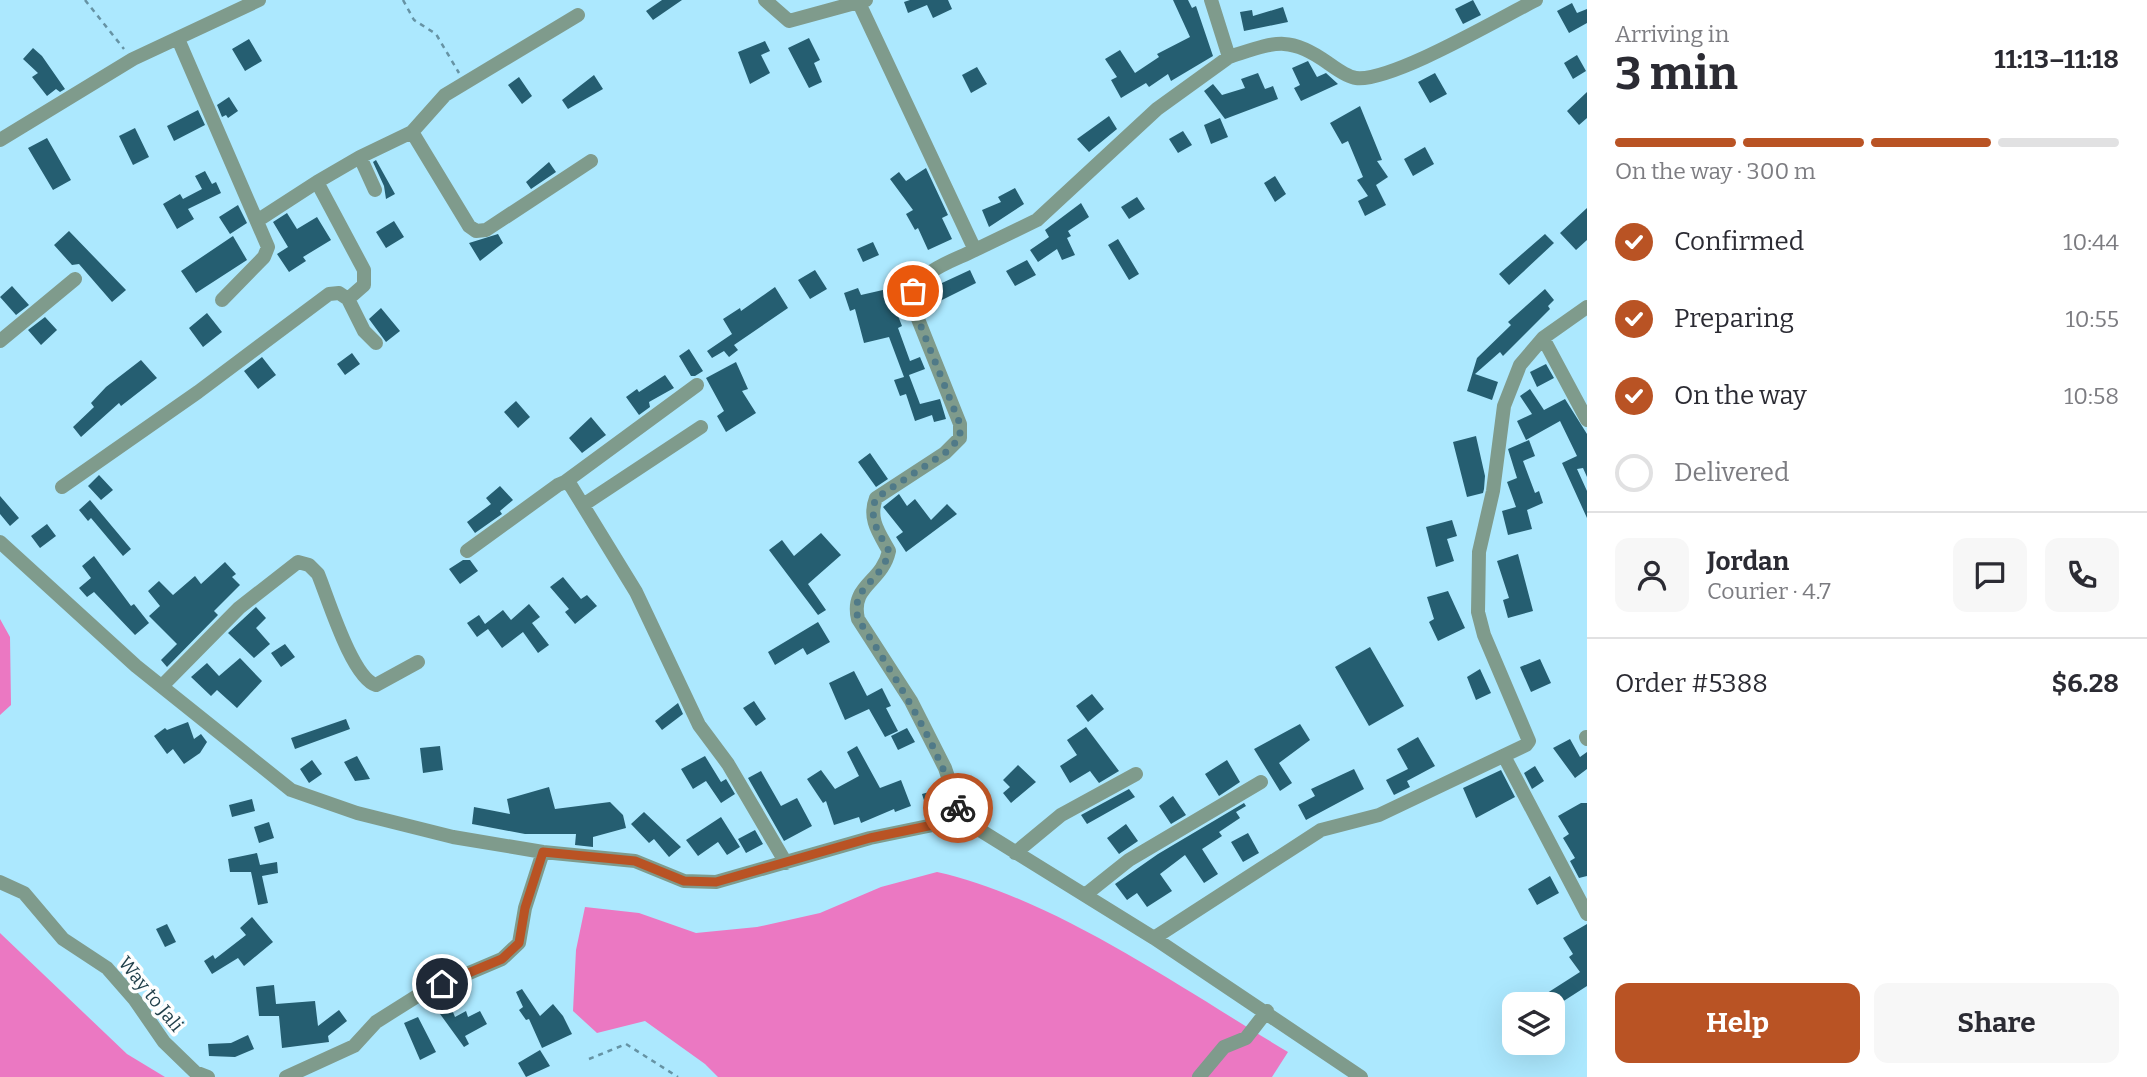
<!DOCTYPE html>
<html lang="en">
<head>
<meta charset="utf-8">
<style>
	body { margin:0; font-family:Bitter,serif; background:#f7f7f7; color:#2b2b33; height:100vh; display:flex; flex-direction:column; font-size:26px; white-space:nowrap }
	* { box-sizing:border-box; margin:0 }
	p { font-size:23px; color:#7c7c81 }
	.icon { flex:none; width:38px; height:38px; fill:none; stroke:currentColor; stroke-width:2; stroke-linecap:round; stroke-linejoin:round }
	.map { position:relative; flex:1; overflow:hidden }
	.drawer { display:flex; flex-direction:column; background:#fff; width:560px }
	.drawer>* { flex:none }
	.buttons { position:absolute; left:1502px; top:992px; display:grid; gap:14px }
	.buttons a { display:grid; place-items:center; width:63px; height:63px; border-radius:14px; background:#fff; box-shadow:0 7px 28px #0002; font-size:35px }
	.pin { position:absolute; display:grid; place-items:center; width:60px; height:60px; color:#fff; margin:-30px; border:4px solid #fff; border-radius:50%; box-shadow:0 2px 7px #0007 }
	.courier { position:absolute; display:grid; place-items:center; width:70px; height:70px; margin:-35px; border:5px solid #b95324; border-radius:50%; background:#fff; color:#222; box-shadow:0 2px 9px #0007 }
	.headline em { font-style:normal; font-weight:700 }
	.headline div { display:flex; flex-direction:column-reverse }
	.headline { display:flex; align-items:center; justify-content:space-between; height:119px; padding:0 28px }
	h1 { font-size:46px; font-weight:700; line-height:52px }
	.bar { display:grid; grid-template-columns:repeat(4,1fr); gap:10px 7px; align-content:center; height:84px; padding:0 28px }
	.bar i { height:9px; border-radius:5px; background:#e1e1e2 }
	.bar .selected { background:#b95324 }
	.bar p { grid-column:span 4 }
	.line { display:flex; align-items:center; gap:18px; padding:0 28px; border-top:2px solid #e1e1e2 }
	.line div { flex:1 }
	.round { display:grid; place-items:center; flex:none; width:74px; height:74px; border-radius:14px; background:#f7f7f7 }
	ol { padding:0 28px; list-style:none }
	li { display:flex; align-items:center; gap:21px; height:77px }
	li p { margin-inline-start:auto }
	li .icon { padding:7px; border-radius:50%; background:#b95324; color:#fff; stroke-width:4 }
	li:last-child { color:#7c7c81 }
	li i { width:38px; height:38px; border:4px solid #e1e1e2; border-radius:50% }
	.action { display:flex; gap:14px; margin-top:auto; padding:14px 28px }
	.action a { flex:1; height:80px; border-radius:14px; background:#b95324; color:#fff; font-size:28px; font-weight:700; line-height:80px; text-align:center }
	.action a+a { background:#f7f7f7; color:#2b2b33 }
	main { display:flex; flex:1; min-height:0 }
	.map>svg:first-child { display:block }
	.forest { fill:#eb78c2 }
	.building { fill:#255e71 }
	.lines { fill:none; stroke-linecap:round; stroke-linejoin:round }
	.path { stroke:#6693a4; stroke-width:2.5; stroke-dasharray:5 5; stroke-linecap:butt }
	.minor { stroke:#7f9b8c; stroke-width:14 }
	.done { stroke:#507a88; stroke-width:7; stroke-dasharray:0 12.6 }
	.route { stroke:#b95324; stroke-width:9 }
	.labels { text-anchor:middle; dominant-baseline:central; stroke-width:7; stroke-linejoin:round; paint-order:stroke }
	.street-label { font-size:19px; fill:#1f3e49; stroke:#fefefe }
</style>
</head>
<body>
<main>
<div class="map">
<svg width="1587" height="1077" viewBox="0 0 1587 1077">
	<rect width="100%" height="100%" fill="#ace8fe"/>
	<path class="forest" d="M0,619L10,637L11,705L0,715Z
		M937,872C1054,898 1184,990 1288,1052L1272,1077H718L705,1064L645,1021L597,1033L573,1011L576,950L585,907L639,913L696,933L757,927L820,913L881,887Z
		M0,933L127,1054L165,1077H0Z"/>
	<path class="building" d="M662,0H682L653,20L646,11Z
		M910,0H948L952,9L933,18L927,5L908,13L904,2Z
		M1173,0H1188L1192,8L1196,6L1213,56L1171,81L1168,74L1149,87L1146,83L1121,98L1111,80L1117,77L1105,59L1120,50L1135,73L1159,57L1157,54L1190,37Z
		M1473,0L1481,15L1463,24L1455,9Z
		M1572,3L1577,13L1587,9V23L1569,33L1557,11Z
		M1283,7L1288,22L1244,31L1240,12L1252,10L1253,16Z
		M809,38L820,60L814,63L822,82L809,88L788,48Z
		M249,39L262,61L245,71L232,49Z
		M765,41L770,51L761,55L770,73L750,84L738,52Z
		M33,48L42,56L65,89L60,92L56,89L47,96L32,77L38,73L23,59Z
		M1577,55L1586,71L1573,79L1564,63Z
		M1308,61L1317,77L1326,73L1338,84L1301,101L1294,88L1300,85L1292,68Z
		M977,67L987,84L971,93L962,75Z
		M1258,73L1265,89L1273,86L1278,99L1225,119L1204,91L1213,84L1222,95L1245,88L1241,79Z
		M1435,73L1447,94L1430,103L1418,82Z
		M594,75L603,89L568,109L562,100Z
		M519,77L532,96L522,104L508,85Z
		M1587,92V118L1579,125L1567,111Z
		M229,97L238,111L228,118L226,115L222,117L217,105Z
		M1360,106L1382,160L1377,161L1388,177L1376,185L1386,205L1365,216L1358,201L1368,196L1357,180L1363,177L1348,141L1342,144L1330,123Z
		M198,110L205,125L174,141L167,126Z
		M1109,116L1117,129L1089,152L1077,139Z
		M1220,118L1228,137L1211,144L1204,125Z
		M135,128L149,157L133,165L119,136Z
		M1183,131L1192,145L1178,153L1169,139Z
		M47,138L71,180L53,190L28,148Z
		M1425,147L1434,164L1413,176L1404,159Z
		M376,160L395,194L386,199L384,186L373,162Z
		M549,162L556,172L531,189L526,182Z
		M926,168L948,215L942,218L952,239L928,250L918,228L915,230L906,214L913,210L890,179L899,172L906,181Z
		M205,171L212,184L216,182L221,193L188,209L194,219L177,229L163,204L180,194L183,199L202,189L195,176Z
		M1275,176L1286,194L1275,202L1264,183Z
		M1015,188L1024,204L989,227L982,210L1001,202L998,197Z
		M1137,197L1145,209L1129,219L1121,207Z
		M1081,203L1089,217L1068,231L1071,236L1067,238L1075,255L1062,260L1057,249L1038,262L1030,250L1049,237L1045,230Z
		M238,205L247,223L230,234L219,217Z
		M1587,208V240L1576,250L1560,233Z
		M287,213L297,229L317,217L331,240L303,257L306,261L289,272L277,254L288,247L273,222Z
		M394,221L404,237L386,248L376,232Z
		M69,231L126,290L112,302L79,264L72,265L54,245Z
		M498,234L503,243L480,261L469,243Z
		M1545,234L1554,243L1509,285L1499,274Z
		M233,236L247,260L196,293L181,271Z
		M1118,239L1139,274L1129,280L1108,245Z
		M873,242L879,255L863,262L857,249Z
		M1027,260L1036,275L1015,286L1006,271Z
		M815,270L827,289L810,299L798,280Z
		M970,270L976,283L936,303L929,289Z
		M12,286L29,305L16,315L0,297Z
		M775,287L788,308L734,345L738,350L729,357L724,351L712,358L707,351L732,334L723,319L740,308L741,311Z
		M896,287L900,302L893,303L902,326L898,328L910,361L920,357L925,369L909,375L920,404L940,399L946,419L934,422L932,415L915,421L906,394L900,396L894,380L904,377L889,337L864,343L855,309L850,311L844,293L858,288L861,295Z
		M1545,289L1554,300L1548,306L1550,309L1503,356L1500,352L1475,374L1498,382L1492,400L1467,391L1477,358L1511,325L1508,322Z
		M381,308L400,331L386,342L369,319Z
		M207,313L222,332L203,347L189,328Z
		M45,317L57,330L41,345L28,330Z
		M689,349L703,371L695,376H691L679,356Z
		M352,353L360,364L345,375L337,364Z
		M262,357L276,375L258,389L244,371Z
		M141,360L157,378L121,406L119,403L81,437L73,427L94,407L91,403L106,387Z
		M736,362L748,389L742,391L756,413L726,432L717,416L724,411L706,378Z
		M1546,364L1554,378L1537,387L1530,372Z
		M665,375L674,388L649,402L650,407L639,415L626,397L637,389L639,392Z
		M1530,389L1544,410L1565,399L1587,434V477L1583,468L1577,469L1587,491V518L1562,463L1577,456L1560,421L1526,440L1517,421L1532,414L1520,396Z
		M516,401L530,417L518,428L504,412Z
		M591,417L606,435L582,453L569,438Z
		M1476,436L1485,476L1484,489L1483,493L1467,497L1453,442Z
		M1529,440L1535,456L1523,461L1535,493L1539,491L1543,503L1527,510L1532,529L1508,535L1502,511L1516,507L1507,482L1517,478L1508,449Z
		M870,453L888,479L876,487L858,462Z
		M99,475L113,490L101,500L88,486Z
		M500,486L513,500L500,511L502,514L475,533L467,522L491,504L486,498Z
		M899,494L907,506L915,499L931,520L947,504L957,514L906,552L896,537L903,532L883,507Z
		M0,496L19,518L10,526L0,514Z
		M90,500L131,549L123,556L91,518L88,521L79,510Z
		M1452,520L1457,536L1447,539L1454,561L1436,567L1426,527Z
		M47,524L56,536L40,548L31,536Z
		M821,533L841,555L808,584L826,610L818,615L769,550L782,540L794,556Z
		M1518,554L1533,611L1508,618L1503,600L1509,598L1497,561Z
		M94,556L131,606L134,604L149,623L135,635L94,592L87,597L79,588L91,578L82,566Z
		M463,560H470L478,571L460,584L449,569Z
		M225,562L236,574L232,577L240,585L214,611L218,615L167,667L161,660L177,644L149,616L160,606L148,591L159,581L173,595L195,576L201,584Z
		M563,577L581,599L587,595L597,606L575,624L565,612L569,609L550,587Z
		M1448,591L1465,628L1438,641L1429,622L1434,619L1427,597Z
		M529,604L540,617L532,623L549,645L538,653L523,632L502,648L488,629L477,637L467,623L479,615L485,624L503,610L511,620Z
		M256,607L266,618L256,628L270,644L254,658L228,633Z
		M818,622L830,642L807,655L803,648L775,665L768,652Z
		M285,644L295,657L281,667L271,653Z
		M1370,647L1404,706L1369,726L1335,667Z
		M240,658L262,681L237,708L217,690L211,696L191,677L207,663L219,676Z
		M1540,659L1551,683L1531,692L1520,667Z
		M1480,669L1491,693L1476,700L1467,677Z
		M854,671L867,696L882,688L891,706L886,708L898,731L885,737L869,709L845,720L829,683Z
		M1092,694L1104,709L1088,722L1076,706Z
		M754,701L766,719L756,726L743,708Z
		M678,703L683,714L662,730L655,721Z
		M346,719L350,729L295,749L291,738Z
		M188,722L194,739L201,734L207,742L200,753L184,764L173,749L167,754L154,736L165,728L167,730Z
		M1300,724L1310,740L1279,763L1292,783L1280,791L1254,749Z
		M1086,727L1119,771L1099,783L1090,771L1070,783L1060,766L1077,755L1067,740Z
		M907,728L915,742L898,750L891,736Z
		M1418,737L1435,766L1407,781L1410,787L1394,795L1386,780L1408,769L1397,749Z
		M1570,739L1580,757L1587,752V769L1575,778L1553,748Z
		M440,746L443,770L423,773L420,748Z
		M857,746L880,788L901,780L911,806L895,812L894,809L861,823L859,817L834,825L826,801L823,803L807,779L821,770L835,789L859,776L847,752Z
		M357,756L370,779L355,781L344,762Z
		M705,756L721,782L726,779L735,794L721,803L706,781L693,789L681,769Z
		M312,760L322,774L309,783L300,769Z
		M1227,760L1240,782L1219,796L1205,774Z
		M1018,765L1036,782L1011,803L1003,793L1010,787L1003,780Z
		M1535,766L1544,781L1532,789L1524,773Z
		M1354,769L1364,789L1306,820L1298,805L1315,796L1311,789Z
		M1501,770L1515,797L1476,818L1463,788Z
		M761,771L781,806L797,798L812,826L784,841L748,778Z
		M549,787L555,809L610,802L623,815L626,828L593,837V847L575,845L576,834H525L472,824L474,807L510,814L507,799Z
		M940,789L944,802L926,807L922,794Z
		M1129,789L1135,797L1087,824L1081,815Z
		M1173,796L1186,815L1171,824L1159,806Z
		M252,799L255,811L232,817L229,805Z
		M1244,803L1246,806L1236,812L1240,818L1219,832L1222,836L1202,849L1218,874L1204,883L1185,855L1160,874L1172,891L1147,907L1137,893L1127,900L1115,884L1158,854Z
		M1581,803H1587V876L1579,878L1570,861L1575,858L1563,838L1569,834L1558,816Z
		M644,812L681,847L669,857L654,839L649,843L631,824Z
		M721,817L740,847L727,855L718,842L698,856L686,840Z
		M269,822L274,838L259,843L254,827Z
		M1126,824L1138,841L1119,854L1107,838Z
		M755,830L763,844L746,853L738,839Z
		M1248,833L1259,853L1243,862L1231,842Z
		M257,853L260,865L277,862L278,873L262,876L268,903L258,905L251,872H230L228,859Z
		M1550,876L1559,893L1537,905L1528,889Z
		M252,917L273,942L244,966L238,958L212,974L204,961L213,955L215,959L246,935L240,928Z
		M167,924L176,942L165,947L156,929Z
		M1587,924V986L1559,1004H1530L1580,972L1569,957L1573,954L1563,938Z
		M274,985L276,1004L315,1001L318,1026L339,1010L347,1021L328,1036L329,1042L282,1048L279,1016H259L256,987Z
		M522,989L540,1016L553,1004L563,1016L572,1034L542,1048L529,1019L526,1020L519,1010L523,1007L516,992Z
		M448,1000L455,1017L466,1011L468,1017L480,1011L487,1024L465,1036L469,1044L464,1047L435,1007Z
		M418,1017L436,1052L420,1060L404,1023Z
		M248,1035L254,1049L235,1057L209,1056L208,1044L231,1043Z
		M540,1050L550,1066L526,1077L518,1063Z"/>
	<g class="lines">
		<path class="path" d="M85,0L124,49
			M403,0L414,20L436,34L459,73
			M589,1059L626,1044L678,1077"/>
		<path class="minor" d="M765,0L789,21L866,0
			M859,3L975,250C949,263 914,271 912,304L960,424V438L945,453L876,498C868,519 879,533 889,551C882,583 850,585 858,619L911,701L945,768L962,819
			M178,39L268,247L264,257L222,300
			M1229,57C1273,43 1288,34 1328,63C1335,68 1347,77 1356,78C1392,82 1500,18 1536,0
			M412,132L469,226L476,231L486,230L591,161
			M0,140L133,59L259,0
			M360,157L412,132L445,95L578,15
			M317,182L360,157L375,190
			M257,221L317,182L364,270V285L348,299L364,331L376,343
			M975,250L1037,220L1157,109L1229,57L1211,0
			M1587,307L1543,338L1587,420
			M0,341L75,279
			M565,482L697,385
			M62,487L198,392L329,294L339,293L348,299
			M583,505L701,427
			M0,542L136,666L291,790L357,813L453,837L543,852L635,861L684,881L716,882L870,838L962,819L1154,938L1361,1077
			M467,551L558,485L565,482L571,486L636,592L699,725L728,764L786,863
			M163,685L239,608L298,562L309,565L318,574C328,598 352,678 376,685L418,662
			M1586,737L1587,739
			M1504,756L1587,914
			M1015,853L1061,815L1136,774
			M0,882L24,893L63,939L107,968L135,1000L164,1042L195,1072L208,1077
			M1085,895L1129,860L1261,782
			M1154,938L1321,830L1379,815L1526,745L1529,741L1484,635L1478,612L1479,552L1493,491L1504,406L1520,365L1543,338
			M286,1077L354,1046L376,1022L422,993L502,959L519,943L525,908L543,852
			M1199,1077L1224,1047L1246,1038L1267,1011"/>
	</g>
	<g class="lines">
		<path class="done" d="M913,291L912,304L960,424V438L945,453L876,498C868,519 879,533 889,551C882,583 850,585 858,619C897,680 935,739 958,808"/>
		<path class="route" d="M442,984L502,959L519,943L525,908L543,852L635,861L684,881L716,882L870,838L962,819L958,808"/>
	</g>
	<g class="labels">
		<g class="street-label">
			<text transform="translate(151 994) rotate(51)">Way to Jali</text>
		</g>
	</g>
</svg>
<div class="buttons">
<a><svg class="icon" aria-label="layers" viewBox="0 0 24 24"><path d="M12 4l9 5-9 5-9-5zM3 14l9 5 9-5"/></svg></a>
</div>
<div class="pin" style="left:913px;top:291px;background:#ea580c"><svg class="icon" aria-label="bag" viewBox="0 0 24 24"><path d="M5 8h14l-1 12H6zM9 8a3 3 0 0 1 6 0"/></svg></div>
<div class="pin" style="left:442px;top:984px;background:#1f2937"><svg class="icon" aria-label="home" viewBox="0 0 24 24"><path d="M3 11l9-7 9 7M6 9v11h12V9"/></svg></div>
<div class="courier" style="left:958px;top:808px"><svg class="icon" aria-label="bike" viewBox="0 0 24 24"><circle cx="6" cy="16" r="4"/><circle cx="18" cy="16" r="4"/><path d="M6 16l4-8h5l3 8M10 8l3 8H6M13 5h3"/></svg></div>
</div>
<section class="drawer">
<div class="headline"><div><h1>3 min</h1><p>Arriving in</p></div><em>11:13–11:18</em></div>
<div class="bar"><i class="selected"></i><i class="selected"></i><i class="selected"></i><i></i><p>On the way · 300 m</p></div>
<ol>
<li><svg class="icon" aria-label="check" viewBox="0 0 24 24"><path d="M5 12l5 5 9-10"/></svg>Confirmed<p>10:44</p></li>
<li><svg class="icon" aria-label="check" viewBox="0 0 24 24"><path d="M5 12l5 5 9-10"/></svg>Preparing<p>10:55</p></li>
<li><svg class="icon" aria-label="check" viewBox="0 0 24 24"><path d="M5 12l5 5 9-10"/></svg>On the way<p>10:58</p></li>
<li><i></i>Delivered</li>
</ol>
<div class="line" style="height:126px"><a class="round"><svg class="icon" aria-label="person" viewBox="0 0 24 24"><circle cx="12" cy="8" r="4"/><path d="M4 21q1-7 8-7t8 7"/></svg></a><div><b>Jordan</b><p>Courier · 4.7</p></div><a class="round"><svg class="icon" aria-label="chat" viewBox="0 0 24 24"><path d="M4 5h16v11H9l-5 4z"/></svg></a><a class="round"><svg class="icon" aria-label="phone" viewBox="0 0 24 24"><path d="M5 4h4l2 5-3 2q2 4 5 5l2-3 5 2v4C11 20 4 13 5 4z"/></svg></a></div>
<div class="line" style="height:91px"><div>Order #5388</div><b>$6.28</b></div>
<div class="action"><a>Help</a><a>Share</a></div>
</section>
</main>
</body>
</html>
